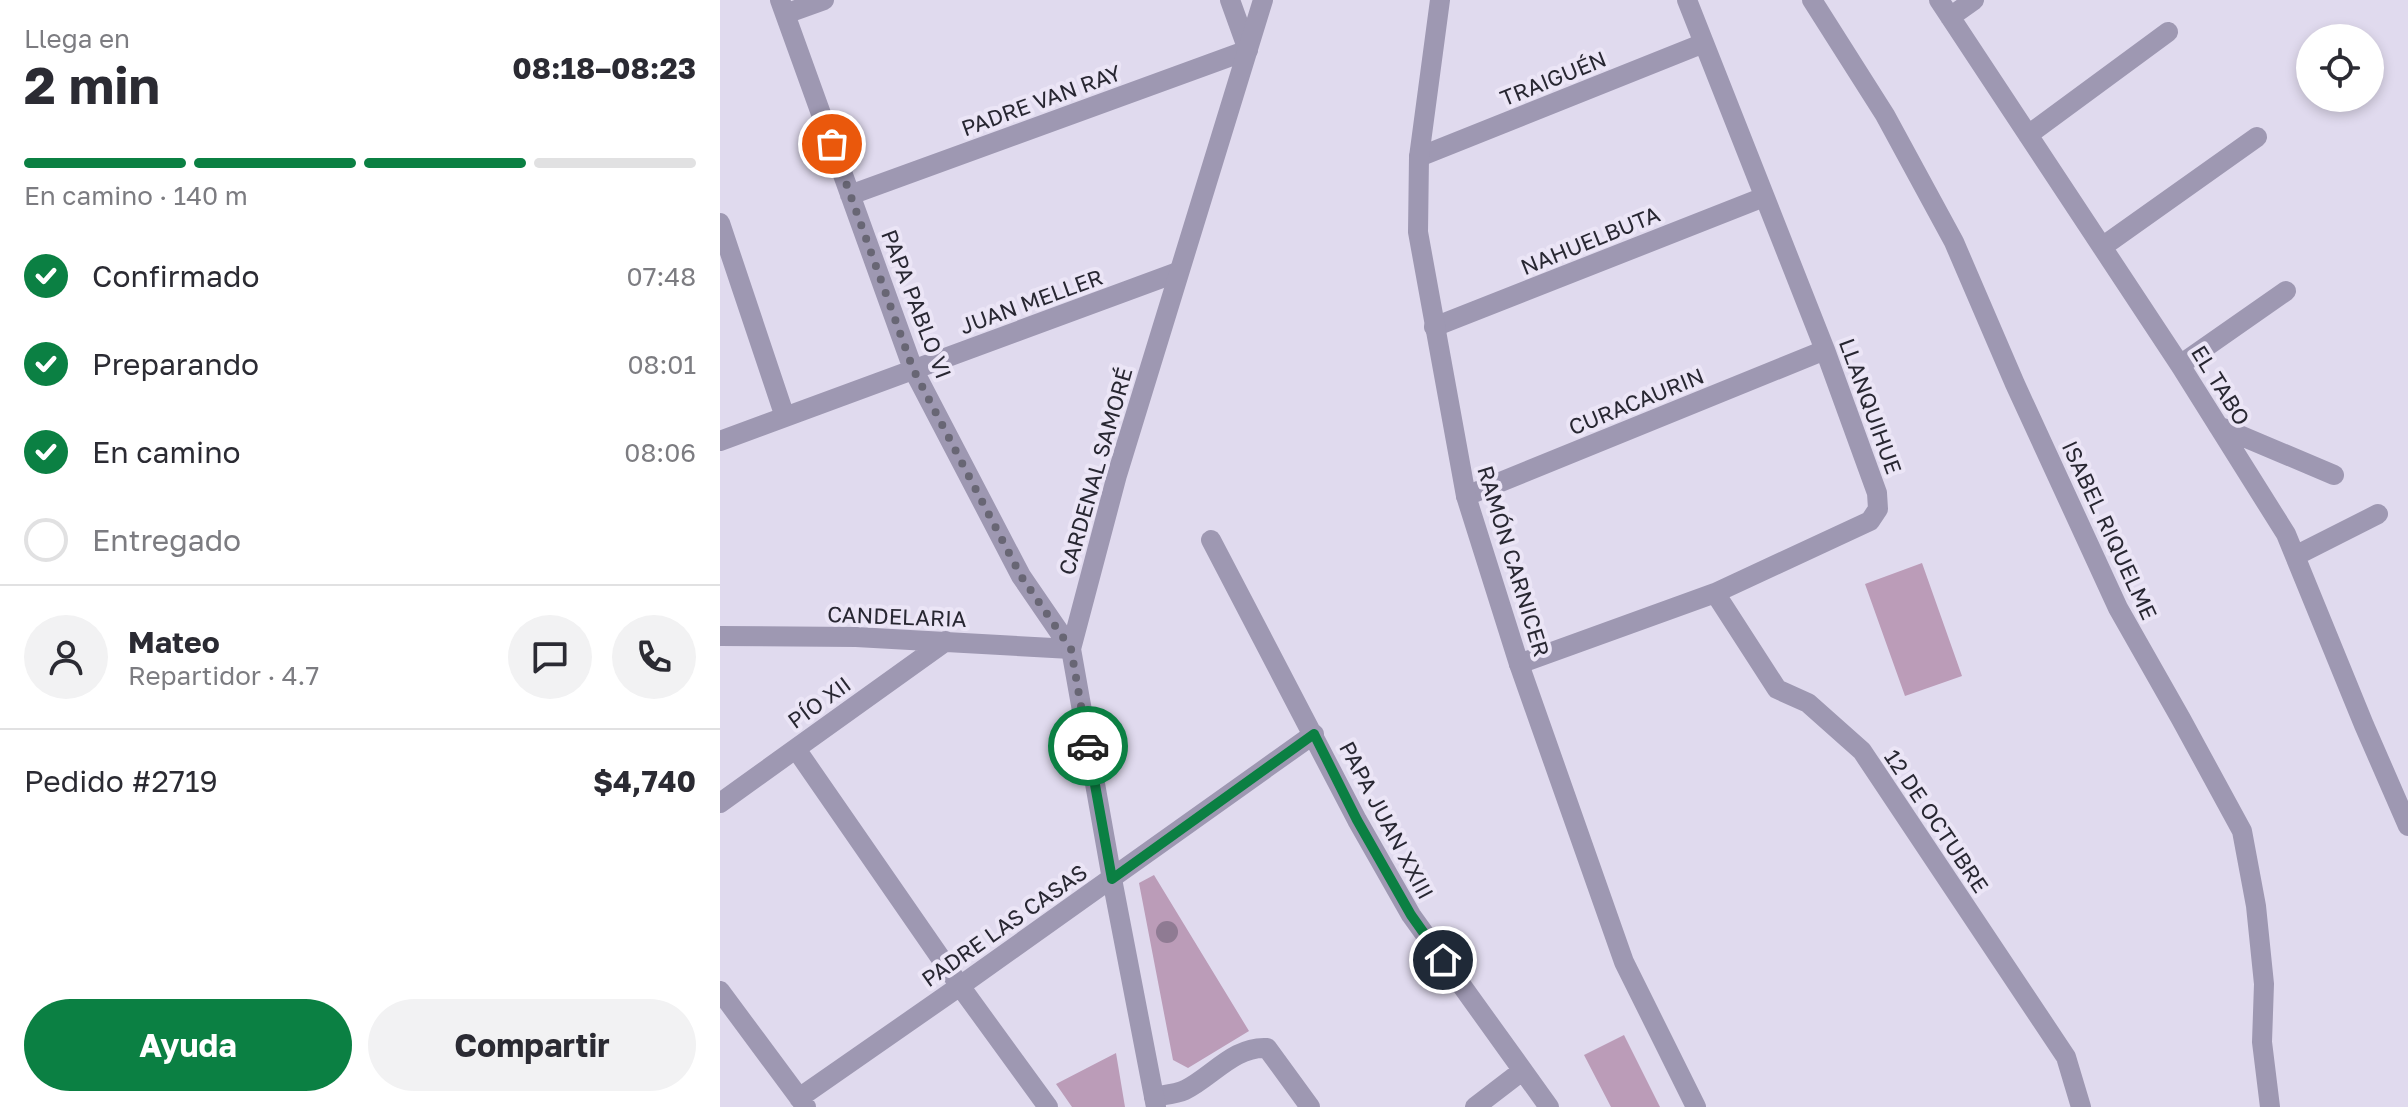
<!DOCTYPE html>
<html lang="es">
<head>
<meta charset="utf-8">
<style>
	body { margin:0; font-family:"Golos Text",sans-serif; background:#f2f2f3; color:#2b2b33; height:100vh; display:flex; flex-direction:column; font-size:30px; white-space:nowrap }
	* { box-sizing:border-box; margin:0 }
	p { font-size:26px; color:#7c7c81 }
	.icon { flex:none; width:44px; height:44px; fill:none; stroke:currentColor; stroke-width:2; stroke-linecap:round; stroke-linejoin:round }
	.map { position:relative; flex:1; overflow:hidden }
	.sheet { display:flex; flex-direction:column; background:#fff; width:720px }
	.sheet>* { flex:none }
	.tools { position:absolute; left:1576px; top:24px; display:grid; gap:16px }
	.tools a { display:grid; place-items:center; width:88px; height:88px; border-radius:50%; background:#fff; box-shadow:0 4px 12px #0003; font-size:40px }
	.pin { position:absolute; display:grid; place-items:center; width:68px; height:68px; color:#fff; margin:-34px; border:4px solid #fff; border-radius:50%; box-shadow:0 2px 8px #0007 }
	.courier { position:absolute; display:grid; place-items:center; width:80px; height:80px; margin:-40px; border:6px solid #0b8043; border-radius:50%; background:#fff; color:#222; box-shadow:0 2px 10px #0007 }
	.summary em { font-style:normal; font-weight:700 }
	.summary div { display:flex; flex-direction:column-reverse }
	.summary { display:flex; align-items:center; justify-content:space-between; height:136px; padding:0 24px }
	h1 { font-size:52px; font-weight:700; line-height:60px }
	.bar { display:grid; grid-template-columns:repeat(4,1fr); gap:12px 8px; align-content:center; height:96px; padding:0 24px }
	.bar i { height:10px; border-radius:6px; background:#e1e1e2 }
	.bar .active { background:#0b8043 }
	.bar p { grid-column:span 4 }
	.line { display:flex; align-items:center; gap:20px; padding:0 24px; border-top:2px solid #e1e1e2 }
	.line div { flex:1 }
	.round { display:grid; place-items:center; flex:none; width:84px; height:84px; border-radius:42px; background:#f2f2f3 }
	ol { padding:0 24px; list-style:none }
	li { display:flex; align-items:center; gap:24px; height:88px }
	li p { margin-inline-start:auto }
	li .icon { padding:8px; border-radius:50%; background:#0b8043; color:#fff; stroke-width:4 }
	li:last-child { color:#7c7c81 }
	li i { width:44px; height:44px; border:4px solid #e1e1e2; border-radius:50% }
	.primary-button { display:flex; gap:16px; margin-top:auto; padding:16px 24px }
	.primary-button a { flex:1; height:92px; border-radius:48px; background:#0b8043; color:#fff; font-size:32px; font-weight:700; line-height:92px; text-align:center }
	.primary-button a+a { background:#f2f2f3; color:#2b2b33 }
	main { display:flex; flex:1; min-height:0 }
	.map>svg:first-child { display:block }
	.green { fill:#bb9cb8 }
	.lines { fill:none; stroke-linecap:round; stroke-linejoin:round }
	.minor { stroke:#9e98b2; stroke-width:20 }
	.tertiary { stroke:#9e98b2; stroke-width:20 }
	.tree { fill:#8f7b93 }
	.done { stroke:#686674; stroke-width:8; stroke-dasharray:0 14.4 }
	.route { stroke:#0b8043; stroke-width:10 }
	.labels { text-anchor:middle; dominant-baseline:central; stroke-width:8; stroke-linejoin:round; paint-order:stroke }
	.street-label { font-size:22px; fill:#282732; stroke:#ebe5f6 }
</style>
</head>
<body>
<main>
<section class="sheet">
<div class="summary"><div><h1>2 min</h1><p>Llega en</p></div><em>08:18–08:23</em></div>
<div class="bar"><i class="active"></i><i class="active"></i><i class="active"></i><i></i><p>En camino · 140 m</p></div>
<ol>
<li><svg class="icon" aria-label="check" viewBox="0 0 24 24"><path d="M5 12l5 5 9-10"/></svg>Confirmado<p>07:48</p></li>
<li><svg class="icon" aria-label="check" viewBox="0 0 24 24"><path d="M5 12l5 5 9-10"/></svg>Preparando<p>08:01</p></li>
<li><svg class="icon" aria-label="check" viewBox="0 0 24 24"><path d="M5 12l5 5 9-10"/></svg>En camino<p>08:06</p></li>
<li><i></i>Entregado</li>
</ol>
<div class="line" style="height:144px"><a class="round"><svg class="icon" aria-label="person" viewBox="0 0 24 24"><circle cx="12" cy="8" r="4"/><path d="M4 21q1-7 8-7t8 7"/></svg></a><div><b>Mateo</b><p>Repartidor · 4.7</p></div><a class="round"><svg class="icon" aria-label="chat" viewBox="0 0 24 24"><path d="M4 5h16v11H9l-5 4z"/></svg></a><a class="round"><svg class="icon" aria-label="phone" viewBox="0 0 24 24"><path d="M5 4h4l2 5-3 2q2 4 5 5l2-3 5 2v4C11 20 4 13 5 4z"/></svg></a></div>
<div class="line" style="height:104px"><div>Pedido #2719</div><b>$4,740</b></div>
<div class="primary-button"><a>Ayuda</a><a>Compartir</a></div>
</section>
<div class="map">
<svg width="1688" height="1107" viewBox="0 0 1688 1107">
	<rect width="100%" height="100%" fill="#e0daee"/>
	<path class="green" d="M1202,563L1242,676L1185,696L1145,584Z
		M434,875L529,1031L468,1068L453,1060L419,883Z
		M904,1035L940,1107H891L864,1055Z
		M396,1053L405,1107H352L336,1084Z"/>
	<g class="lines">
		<path class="minor" d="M60,0L193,369L301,576L351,649
			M1092,0L1165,115L1234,242L1295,384L1398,608L1461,719L1522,831L1536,906L1544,984L1542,1042L1550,1107
			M1219,0L1460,365L1566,534L1644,725L1688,826
			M65,14L104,0
			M1230,17L1254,0
			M1308,135L1448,32
			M699,157L984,43
			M130,195L528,50L510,0
			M0,223L65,417
			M1382,247L1537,137
			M714,327L1044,197
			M1460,365L1566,291
			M1498,426L1614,475
			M0,441L458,272
			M746,496L1105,350
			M491,540L637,820L691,915L829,1107
			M1575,556L1658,514
			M995,593L1057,689L1088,703L1142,751L1346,1057L1361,1107
			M0,636L136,637L351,649
			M799,664L995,593L1150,521L1158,509L1157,493L1105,350L967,0
			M76,749L240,986L328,1107
			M0,803L226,641
			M0,991L86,1107
			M434,1097C444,1095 456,1094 465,1090C493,1076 514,1046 547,1048L590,1107
			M79,1098L240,986L594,734
			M755,1107L802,1071"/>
		<path class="tertiary" d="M720,0L699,157L698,232L746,496L799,664L904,962L976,1107
			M436,1107L392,879L351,649L397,475L543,0"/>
	</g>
	<circle class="tree" cx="447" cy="932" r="11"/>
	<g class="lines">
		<path class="done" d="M112,144L193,369L301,576L351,649L368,746"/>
		<path class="route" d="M368,746L392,879L594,734L637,820L691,915L723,960"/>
	</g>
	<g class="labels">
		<g class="street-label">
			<text transform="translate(833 78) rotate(-22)">TRAIGUÉN</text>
			<text transform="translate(321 100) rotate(-20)">PADRE VAN RAY</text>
			<text transform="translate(870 240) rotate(-22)">NAHUELBUTA</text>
			<text transform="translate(311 301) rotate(-20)">JUAN MELLER</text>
			<text transform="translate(197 304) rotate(69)">PAPA PABLO VI</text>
			<text transform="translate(1501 385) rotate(58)">EL TABO</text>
			<text transform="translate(916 401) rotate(-22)">CURACAURIN</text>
			<text transform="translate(1151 406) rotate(70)">LLANQUIHUE</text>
			<text transform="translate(375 471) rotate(-74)">CARDENAL SAMORÉ</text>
			<text transform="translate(1390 530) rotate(65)">ISABEL RIQUELME</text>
			<text transform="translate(794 561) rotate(73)">RAMÓN CARNICER</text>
			<text transform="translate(177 616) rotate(2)">CANDELARIA</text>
			<text transform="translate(99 702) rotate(-36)">PÍO XII</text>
			<text transform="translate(667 820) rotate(62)">PAPA JUAN XXIII</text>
			<text transform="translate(1217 821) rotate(56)">12 DE OCTUBRE</text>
			<text transform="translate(284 925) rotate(-35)">PADRE LAS CASAS</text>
		</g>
	</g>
</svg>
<div class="tools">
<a><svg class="icon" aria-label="locate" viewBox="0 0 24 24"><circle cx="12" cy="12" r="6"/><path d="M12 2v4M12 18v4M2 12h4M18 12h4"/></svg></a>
</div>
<div class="pin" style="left:112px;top:144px;background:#ea580c"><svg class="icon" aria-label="bag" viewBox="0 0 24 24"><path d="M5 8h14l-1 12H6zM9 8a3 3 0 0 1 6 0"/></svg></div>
<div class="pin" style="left:723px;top:960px;background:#1f2937"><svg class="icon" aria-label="home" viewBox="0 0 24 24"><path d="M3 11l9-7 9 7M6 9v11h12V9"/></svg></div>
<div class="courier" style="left:368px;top:746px"><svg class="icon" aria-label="car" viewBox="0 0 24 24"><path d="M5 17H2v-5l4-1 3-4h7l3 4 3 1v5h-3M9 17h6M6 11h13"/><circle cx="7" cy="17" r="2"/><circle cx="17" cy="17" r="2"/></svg></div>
</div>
</main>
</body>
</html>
